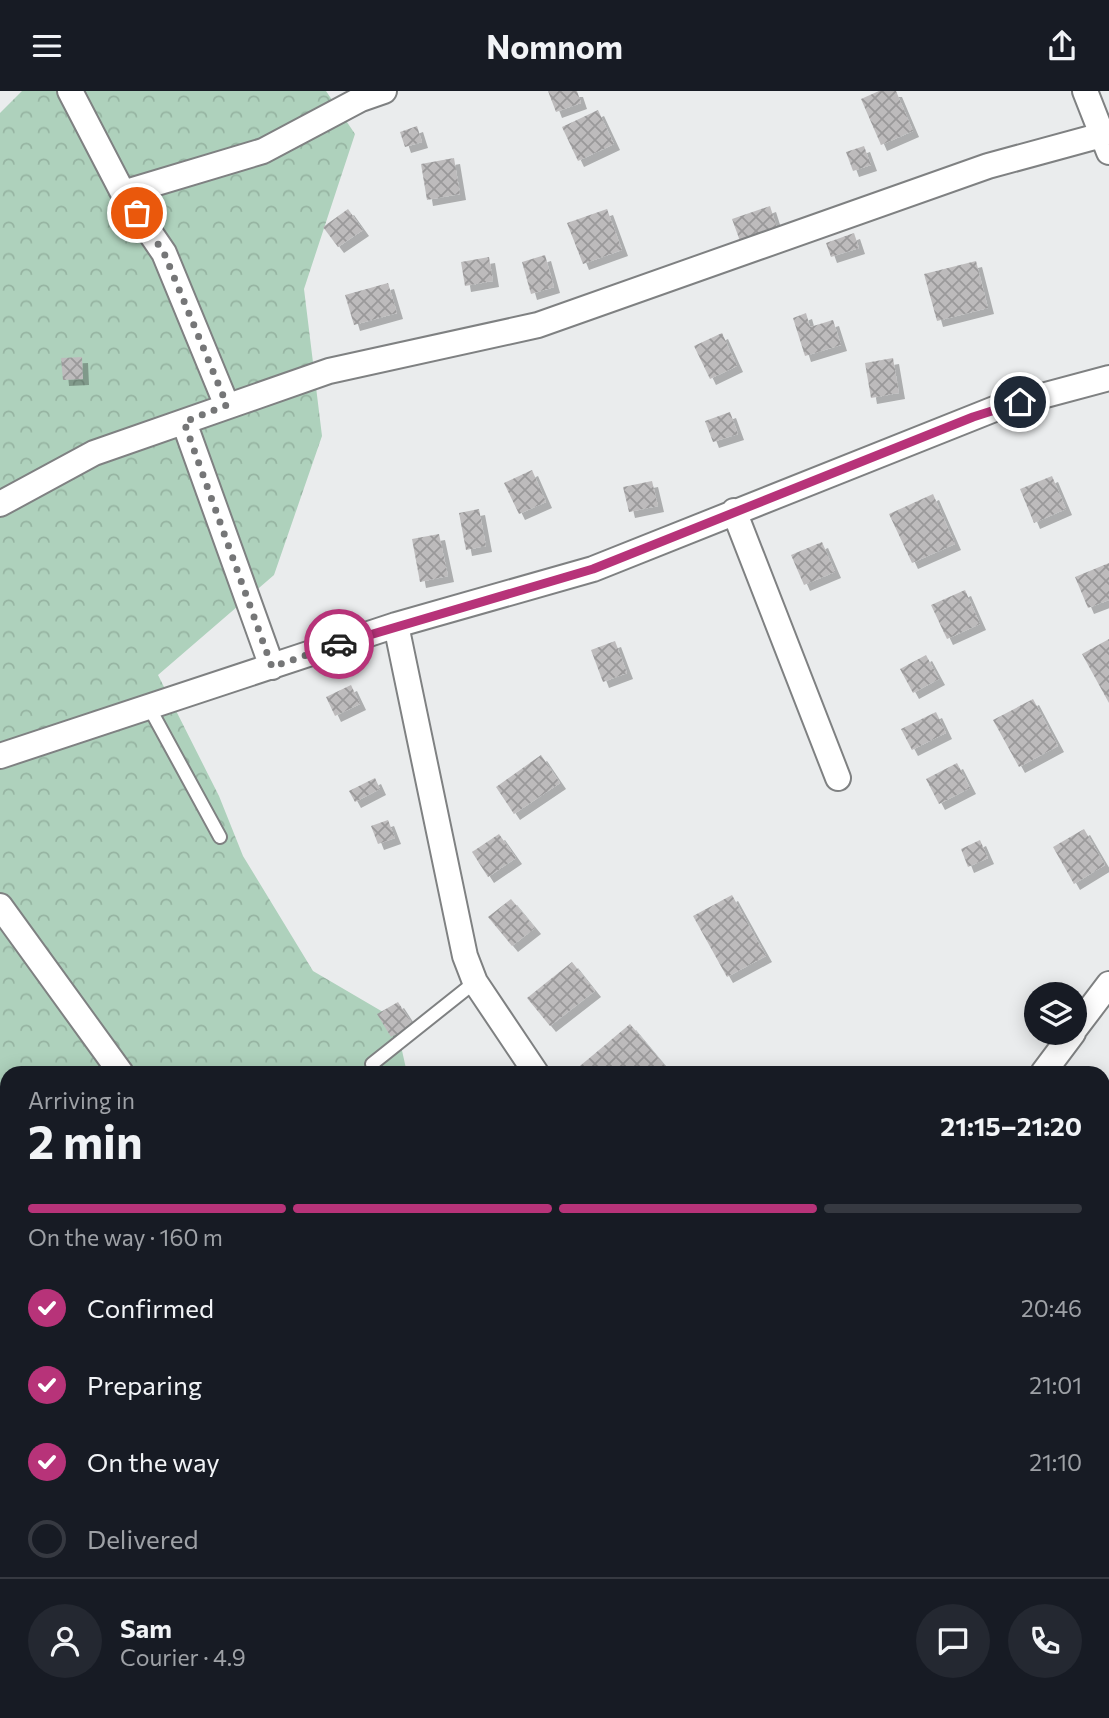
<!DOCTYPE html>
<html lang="en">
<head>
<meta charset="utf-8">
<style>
	body { margin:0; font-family:Commissioner,sans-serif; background:#242831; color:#f1f3f6; height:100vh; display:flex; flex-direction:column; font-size:26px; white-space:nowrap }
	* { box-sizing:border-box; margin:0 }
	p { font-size:23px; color:#9ea1a6 }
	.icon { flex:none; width:38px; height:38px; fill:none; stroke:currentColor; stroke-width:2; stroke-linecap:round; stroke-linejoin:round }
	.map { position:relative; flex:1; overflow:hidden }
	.side { position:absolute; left:0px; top:975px; width:1110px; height:653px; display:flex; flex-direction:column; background:#171b24; border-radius:21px 21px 0 0; box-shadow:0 4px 18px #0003 }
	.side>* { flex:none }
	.buttons { position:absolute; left:1024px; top:891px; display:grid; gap:14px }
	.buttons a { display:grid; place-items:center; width:63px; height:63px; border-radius:50%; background:#171b24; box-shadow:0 4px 18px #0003; font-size:35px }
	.pin { position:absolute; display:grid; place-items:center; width:60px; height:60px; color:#fff; margin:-30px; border:4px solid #fff; border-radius:50%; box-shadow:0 2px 7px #0007 }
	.courier { position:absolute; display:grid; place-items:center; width:70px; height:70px; margin:-35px; border:5px solid #b73379; border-radius:50%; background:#fff; color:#222; box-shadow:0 2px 9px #0007 }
	.overview em { font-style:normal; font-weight:700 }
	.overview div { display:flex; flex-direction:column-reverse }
	.overview { display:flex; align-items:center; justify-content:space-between; height:119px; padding:0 28px }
	h1 { font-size:46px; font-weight:700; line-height:52px }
	.bar { display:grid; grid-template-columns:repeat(4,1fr); gap:10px 7px; align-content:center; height:84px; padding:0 28px }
	.bar i { height:9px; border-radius:5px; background:#363941 }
	.bar .selected { background:#b73379 }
	.bar p { grid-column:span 4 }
	.line { display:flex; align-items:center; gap:18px; padding:0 28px; border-top:2px solid #363941 }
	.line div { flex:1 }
	.round { display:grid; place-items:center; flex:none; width:74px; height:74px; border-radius:37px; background:#242831 }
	ol { padding:0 28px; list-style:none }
	li { display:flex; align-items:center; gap:21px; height:77px }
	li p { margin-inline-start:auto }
	li .icon { padding:7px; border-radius:50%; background:#b73379; color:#fff; stroke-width:4 }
	li:last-child { color:#9ea1a6 }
	li i { width:38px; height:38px; border:4px solid #363941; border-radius:50% }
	header { display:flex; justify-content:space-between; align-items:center; height:91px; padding:0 28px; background:#171b24; font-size:32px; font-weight:700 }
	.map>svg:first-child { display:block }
	.forest { fill:url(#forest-crowns) }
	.building { fill:url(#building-cross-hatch); filter:url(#shadow) }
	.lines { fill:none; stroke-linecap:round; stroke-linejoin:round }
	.service-casing { stroke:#7f8182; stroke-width:16 }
	.minor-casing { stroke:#7f8182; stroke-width:28 }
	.service { stroke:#fff; stroke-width:12 }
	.minor { stroke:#fff; stroke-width:24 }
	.done { stroke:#757677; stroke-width:7; stroke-dasharray:0 12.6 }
	.route { stroke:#b73379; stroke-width:9 }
</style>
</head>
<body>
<header><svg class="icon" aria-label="menu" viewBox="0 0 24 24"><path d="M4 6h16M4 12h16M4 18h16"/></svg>Nomnom<svg class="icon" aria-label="share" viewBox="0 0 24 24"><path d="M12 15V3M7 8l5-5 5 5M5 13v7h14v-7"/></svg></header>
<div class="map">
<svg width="1109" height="1627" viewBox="0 0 1109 1627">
	<defs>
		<pattern id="forest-crowns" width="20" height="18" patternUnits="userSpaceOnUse" patternTransform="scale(1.75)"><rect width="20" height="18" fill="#aed1bc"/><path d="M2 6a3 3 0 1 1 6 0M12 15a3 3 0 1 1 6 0" fill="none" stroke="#96b4a2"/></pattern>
		<pattern id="building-cross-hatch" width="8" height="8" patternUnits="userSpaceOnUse" patternTransform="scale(1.75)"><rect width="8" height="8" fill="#bdbbbc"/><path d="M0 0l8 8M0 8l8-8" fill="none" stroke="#9a999a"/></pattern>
		<filter id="shadow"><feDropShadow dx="6" dy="6" stdDeviation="0" flood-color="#0004"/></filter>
	</defs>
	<rect width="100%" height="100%" fill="#eaeced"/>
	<path class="forest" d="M22,0H326L355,43L304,198L322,345L274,484L158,584L219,705L243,765L313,880L395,928L407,982H7V1214L0,1209V22Z"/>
	<path class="building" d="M548,0H577L581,12L556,21Z
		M879,0H896L913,40L881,54L861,8Z
		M598,19L614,53L578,70L562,36Z
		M417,35L422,51L405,56L400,41Z
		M864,55L871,74L853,80L846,61Z
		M454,67L460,103L427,109L421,73Z
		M770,115L777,137L740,150L732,128Z
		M348,118L363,139L338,156L323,136Z
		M607,118L622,159L583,173L567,132Z
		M854,142L859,157L831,166L826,152Z
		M545,164L554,196L531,203L522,171Z
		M489,166L493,190L465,195L461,171Z
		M976,170L988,217L937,230L924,183Z
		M388,192L397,222L354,234L345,204Z
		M806,222L810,236L833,229L841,254L805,265L793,227Z
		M722,242L737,275L710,288L694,255Z
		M82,266L83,288L63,289L61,267Z
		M893,267L899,302L871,307L865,272Z
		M730,321L738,343L713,351L705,330Z
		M532,379L546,411L519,423L504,392Z
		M1052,385L1066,418L1034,432L1020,398Z
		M652,390L658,415L629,421L623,396Z
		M933,403L955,453L912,472L889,423Z
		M479,418L486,455L466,459L459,422Z
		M439,443L448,485L420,491L412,448Z
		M822,451L835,481L804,494L791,464Z
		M1109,472V509L1088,517L1075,486Z
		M965,499L980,533L947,548L931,514Z
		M1109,548V612L1082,563Z
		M615,550L627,582L603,591L591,559Z
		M926,564L939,588L913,602L900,578Z
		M351,594L360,613L335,625L326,606Z
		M1033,608L1058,655L1019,676L993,629Z
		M936,621L946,642L912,659L901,638Z
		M541,664L560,692L514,723L496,696Z
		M957,672L970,697L939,713L926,688Z
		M375,687L380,698L355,711L349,700Z
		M388,729L395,747L378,753L371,735Z
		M1084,738L1105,774L1074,793L1053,756Z
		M499,743L516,767L488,786L472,761Z
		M980,749L988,767L968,776L961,758Z
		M732,804L766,865L727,886L693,825Z
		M511,808L535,837L512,855L488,826Z
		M572,871L595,900L550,935L527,907Z
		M398,911L413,934L391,946L377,923Z
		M630,933L665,975L657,982H576L574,980Z
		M7,1408V1440L0,1443V1410Z
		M7,1457V1485L2,1487L0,1460Z"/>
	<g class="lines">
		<g class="service-casing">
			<path id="service" d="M149,616L220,746
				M372,973L475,891"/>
		</g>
		<g class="minor-casing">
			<path id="minor" d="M70,0L123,102L164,162L227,315
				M1085,0L1109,61
				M123,102L263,60L361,8L384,0
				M184,331L272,576
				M0,413L94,362L329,280L538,234L988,75L1102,44
				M734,420L838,687
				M396,534L465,865L475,891L536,982
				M0,665L396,534L593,478L997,317L1109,287
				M0,815L121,982
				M1074,939L1109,893
				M1043,982L1073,942
				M0,1230L7,1239
				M0,1272L7,1278
				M0,1503L7,1502
				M1102,1551L1109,1548
				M0,1626L18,1620
				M910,1627L926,1620"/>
		</g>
		<use href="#service" class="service"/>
		<use href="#minor" class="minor"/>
	</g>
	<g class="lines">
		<path class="done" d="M137,122L164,162L227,314L184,331L272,576L339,553"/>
		<path class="route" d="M339,553L593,478L973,326L1020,311"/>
	</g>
</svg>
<div class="buttons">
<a><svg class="icon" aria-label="layers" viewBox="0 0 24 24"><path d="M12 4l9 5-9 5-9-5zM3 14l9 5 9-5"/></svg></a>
</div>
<div class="pin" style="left:137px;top:122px;background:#ea580c"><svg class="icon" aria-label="bag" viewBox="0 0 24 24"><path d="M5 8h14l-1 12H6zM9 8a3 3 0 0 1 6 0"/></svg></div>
<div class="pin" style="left:1020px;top:311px;background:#1f2937"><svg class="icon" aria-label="home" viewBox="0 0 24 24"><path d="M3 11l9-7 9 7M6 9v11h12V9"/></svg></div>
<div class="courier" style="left:339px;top:553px"><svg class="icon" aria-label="car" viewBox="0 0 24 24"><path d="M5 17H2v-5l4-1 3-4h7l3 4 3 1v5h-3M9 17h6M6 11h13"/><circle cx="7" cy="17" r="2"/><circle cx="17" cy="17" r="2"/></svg></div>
<section class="side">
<div class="overview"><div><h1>2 min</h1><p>Arriving in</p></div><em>21:15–21:20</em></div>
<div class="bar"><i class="selected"></i><i class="selected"></i><i class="selected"></i><i></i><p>On the way · 160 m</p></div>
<ol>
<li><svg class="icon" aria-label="check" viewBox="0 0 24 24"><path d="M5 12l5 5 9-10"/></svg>Confirmed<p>20:46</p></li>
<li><svg class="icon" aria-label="check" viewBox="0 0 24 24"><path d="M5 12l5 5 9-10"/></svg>Preparing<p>21:01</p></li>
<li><svg class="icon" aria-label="check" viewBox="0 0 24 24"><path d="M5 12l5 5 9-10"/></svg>On the way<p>21:10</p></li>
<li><i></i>Delivered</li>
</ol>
<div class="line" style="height:126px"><a class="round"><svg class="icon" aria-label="person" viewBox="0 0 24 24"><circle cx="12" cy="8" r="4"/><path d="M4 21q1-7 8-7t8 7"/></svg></a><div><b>Sam</b><p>Courier · 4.9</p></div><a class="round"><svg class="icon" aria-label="chat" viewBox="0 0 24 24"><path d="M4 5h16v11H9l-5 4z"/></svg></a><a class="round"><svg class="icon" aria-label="phone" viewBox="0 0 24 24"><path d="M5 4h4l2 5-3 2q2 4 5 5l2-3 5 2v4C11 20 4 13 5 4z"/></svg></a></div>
</section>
</div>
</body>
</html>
